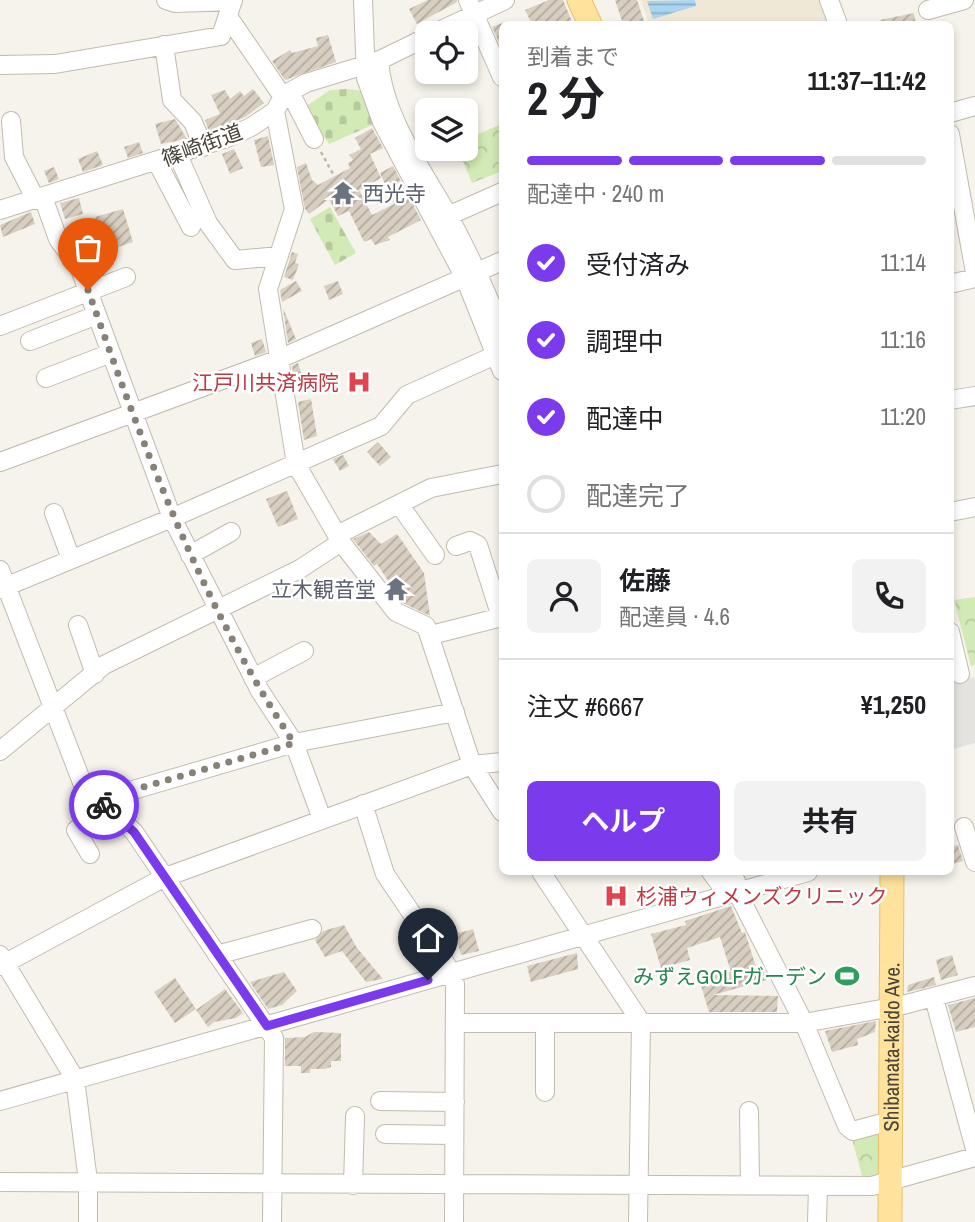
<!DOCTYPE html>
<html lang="ja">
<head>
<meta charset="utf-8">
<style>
	body { margin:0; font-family:"Archivo Narrow","Noto Sans JP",sans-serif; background:#f2f2f2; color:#202124; height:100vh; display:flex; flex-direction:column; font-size:26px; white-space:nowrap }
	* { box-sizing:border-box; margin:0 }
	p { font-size:23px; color:#757577 }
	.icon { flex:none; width:38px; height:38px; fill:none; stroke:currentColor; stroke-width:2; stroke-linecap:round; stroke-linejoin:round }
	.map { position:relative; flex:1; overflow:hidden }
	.details { position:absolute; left:499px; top:21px; width:455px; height:854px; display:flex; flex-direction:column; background:#fff; border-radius:10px; box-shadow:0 4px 10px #0003 }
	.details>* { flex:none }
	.controls { position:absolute; left:415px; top:21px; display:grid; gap:14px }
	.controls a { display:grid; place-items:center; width:63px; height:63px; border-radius:10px; background:#fff; box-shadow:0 4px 10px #0003; font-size:35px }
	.pin { position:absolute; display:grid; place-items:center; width:60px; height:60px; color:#fff; margin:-72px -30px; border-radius:50% 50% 50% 0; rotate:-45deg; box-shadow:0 0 7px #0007 }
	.pin .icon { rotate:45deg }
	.courier { position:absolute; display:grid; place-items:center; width:70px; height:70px; margin:-35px; border:5px solid #7c3aed; border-radius:50%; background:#fff; color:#222; box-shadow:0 2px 9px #0007 }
	.headline em { font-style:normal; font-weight:700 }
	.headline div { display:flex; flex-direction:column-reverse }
	.headline { display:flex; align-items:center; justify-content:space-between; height:119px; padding:0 28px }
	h1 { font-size:46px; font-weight:700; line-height:52px }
	.bar { display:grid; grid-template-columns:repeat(4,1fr); gap:10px 7px; align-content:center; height:84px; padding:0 28px }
	.bar i { height:9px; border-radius:5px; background:#e0e0e0 }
	.bar .active { background:#7c3aed }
	.bar p { grid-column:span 4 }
	.line { display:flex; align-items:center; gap:18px; padding:0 28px; border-top:2px solid #e0e0e0 }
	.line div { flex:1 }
	.round { display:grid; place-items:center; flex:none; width:74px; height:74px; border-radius:10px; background:#f2f2f2 }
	ol { padding:0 28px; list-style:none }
	li { display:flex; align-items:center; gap:21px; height:77px }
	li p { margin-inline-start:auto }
	li .icon { padding:7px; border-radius:50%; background:#7c3aed; color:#fff; stroke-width:4 }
	li:last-child { color:#757577 }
	li i { width:38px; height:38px; border:4px solid #e0e0e0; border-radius:50% }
	.action { display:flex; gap:14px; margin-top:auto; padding:14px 28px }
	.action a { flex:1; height:80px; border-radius:10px; background:#7c3aed; color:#fff; font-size:28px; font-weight:700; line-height:80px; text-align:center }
	.action a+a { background:#f2f2f2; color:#202124 }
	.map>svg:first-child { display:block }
	.education { fill:#efe8d6 }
	.forest { fill:url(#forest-crowns) }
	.cemetery { fill:url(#cemetery-stones) }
	.parking { fill:#e5e3e0 }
	.water { fill:url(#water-rules) }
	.building { fill:url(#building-hatch) }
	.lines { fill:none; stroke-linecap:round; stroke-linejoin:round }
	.minor-casing { stroke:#c2bbae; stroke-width:20 }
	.major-casing { stroke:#e6c16a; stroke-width:25 }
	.path { stroke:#c4b79f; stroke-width:2.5; stroke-dasharray:3.5 3.5; stroke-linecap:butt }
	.minor { stroke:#fff; stroke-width:18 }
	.major { stroke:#ffe39c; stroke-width:23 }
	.done { stroke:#878178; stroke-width:7; stroke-dasharray:0 12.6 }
	.route { stroke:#7c3aed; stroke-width:9 }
	.labels { text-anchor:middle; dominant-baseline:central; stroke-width:5; stroke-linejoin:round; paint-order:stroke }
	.street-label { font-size:21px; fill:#4b4439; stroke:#fff }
	.worship-label { font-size:21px; fill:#5b616d; stroke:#fff; text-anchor:start }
	.health-label { font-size:21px; fill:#be3a42; stroke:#fff; text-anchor:end }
	.leisure-label { font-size:21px; fill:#27864d; stroke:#fff; text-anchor:end }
</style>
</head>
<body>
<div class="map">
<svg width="975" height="1222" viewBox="0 0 975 1222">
	<defs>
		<pattern id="forest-crowns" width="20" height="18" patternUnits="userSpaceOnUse" patternTransform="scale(1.75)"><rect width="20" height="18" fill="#d2eab5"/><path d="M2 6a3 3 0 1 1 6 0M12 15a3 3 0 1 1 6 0" fill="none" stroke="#b6ca9c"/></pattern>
		<pattern id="cemetery-stones" width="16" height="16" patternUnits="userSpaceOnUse" patternTransform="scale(1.75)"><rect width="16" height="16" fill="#d2eab5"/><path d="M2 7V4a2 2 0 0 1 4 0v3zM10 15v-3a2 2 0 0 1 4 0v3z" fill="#b6ca9c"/></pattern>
		<pattern id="water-rules" width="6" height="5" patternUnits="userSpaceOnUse" patternTransform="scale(1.75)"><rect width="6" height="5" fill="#a9d4f2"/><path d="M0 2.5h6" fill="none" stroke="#8caec5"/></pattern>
		<pattern id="building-hatch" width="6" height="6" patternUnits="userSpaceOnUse" patternTransform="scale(1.75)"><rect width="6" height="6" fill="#d8cfc1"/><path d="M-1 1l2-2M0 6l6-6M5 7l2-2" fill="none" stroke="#b1aa9e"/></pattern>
	</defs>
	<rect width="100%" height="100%" fill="#f6f3ec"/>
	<path class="education" d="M641,0H822L832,24H649Z"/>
	<path class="forest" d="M502,124V171L472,183L458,149H466V139Z
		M975,597V665L971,666L954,600Z
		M884,1127L883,1174L864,1183L851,1135Z"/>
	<path class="cemetery" d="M347,89L367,91L377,123L329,144L305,107L330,90Z
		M330,207L356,253L335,265L310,219Z"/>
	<path class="parking" d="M975,677V743L950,750V684Z"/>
	<path class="water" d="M695,0L696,6L653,19L647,1Z"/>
	<path class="building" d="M428,0H457V2L417,24L409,9Z
		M549,0H563L573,24H532L525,10Z
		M615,0H637L645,24H623Z
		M914,13L916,24H880V20Z
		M502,23V49L492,27Z
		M328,35L336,62L285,80L272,61L290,50L292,53L318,46L316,38Z
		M253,89L264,103L245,117L209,132L205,120L220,114L211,95L225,90L230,99L240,91L244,96Z
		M175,119L187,139L161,144L155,124Z
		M372,128L383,148L370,154L381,178L359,190L372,215L394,204L380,173L393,166L421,220L388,237L390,240L375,245L371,239L364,242L349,211L338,216L329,199L309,214L305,209L297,167L306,163L312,180L318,185L350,168L348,163L353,160L349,155L361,149L355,138Z
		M268,136L274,165L261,167L254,140Z
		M139,142L143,153L128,158L124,147Z
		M234,149L243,168L230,174L222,154Z
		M97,151L103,165L83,172L78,159Z
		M54,167L59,179L49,183L44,171Z
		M79,198L83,214L65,219L60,203Z
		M123,209L133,242L106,251L95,217Z
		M31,212L35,224L3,237L0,225Z
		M292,252L298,254L295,263L299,264L293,280L284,277Z
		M296,281L302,291L282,302L280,290Z
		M338,281L343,294L329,300L324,286Z
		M283,308L296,339L288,343Z
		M262,339L266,352L255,356L251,343Z
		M298,363L303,379L294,382L292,366Z
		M311,399L317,436L304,440L298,402Z
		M378,442L391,457L380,466L367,452Z
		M343,455L349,466L340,471L333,459Z
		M287,491L298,519L278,527L266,499Z
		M369,532L381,544L397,534L404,544L424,573L430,616L403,603L377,564L374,566L353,539Z
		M958,845L963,861L950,865V847Z
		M731,906L742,933L745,932L756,967L762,965L767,980L713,995L778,996L777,1012H709L699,979L731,972L720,937L687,948L690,960L661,968L651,934L686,925L685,921Z
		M344,925L357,948L383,979L366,982L342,951L325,957L315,940L323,931Z
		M473,929L479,951L461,955L455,934Z
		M577,953L578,969L531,982L527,966Z
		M952,955L958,975L941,980L936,960Z
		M284,972L297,991L282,1005L268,1009L250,982Z
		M934,977L936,985L907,992L908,985Z
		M175,978L196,1009L175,1023L154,992Z
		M225,989L243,1013L236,1018L214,1022L208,1027L196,1010Z
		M975,998V1027L956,1032L948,1005Z
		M876,1021L875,1032L857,1039L858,1045L832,1052L825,1031Z
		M314,1032L341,1033V1061H331V1067L324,1069H310V1073H301V1066H285V1038L305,1037Z"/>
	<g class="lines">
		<g class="minor-casing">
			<path id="minor" d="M166,0L175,3L233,1
				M363,0L366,78L382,122L465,278L502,371
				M468,0L502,77
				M829,0L838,24
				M928,10L964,0
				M229,18L279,91L295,102L314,139
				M435,33L505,0
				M164,45L172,100L193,122L203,147
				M379,60C383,116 421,168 448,215C469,253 486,291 502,331
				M0,65L55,64L221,36L233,0
				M275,111L294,209L268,289L296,464L341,542L396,612L426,626L472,765L502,812
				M950,113L975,106
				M11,121L14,157L36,200
				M950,134L975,273
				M178,155L208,223L235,260L279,256
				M157,162L191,227
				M43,197L58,239L80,269L172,518L260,691L294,743L322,819
				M0,210L227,138L251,127L275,111L284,95L306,83L378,61L427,37
				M448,216L502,192
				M950,284L975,278
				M0,326L126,277
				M30,341L97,315
				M46,378L111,353
				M950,400L975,396
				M0,462L279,359L502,261
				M399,504L435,555
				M950,512L975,507
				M54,513L71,559
				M337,535L431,488L502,474
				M456,546L470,541L478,545L501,617
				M190,555L231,532
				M0,570L83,785L134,832L274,1038L272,1222
				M0,589L172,518L381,426L407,395L502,352
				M78,625L95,674
				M950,632L960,674
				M431,635L502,617
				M253,678L304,651
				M0,751L104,665L300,569L341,542
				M99,800L294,743L455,712
				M363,804L385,874L446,964L455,984L454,1222
				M964,827L975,862
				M90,854L76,830L109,809
				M541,872L641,1022L638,1222
				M711,872L720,884L737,892L736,881L730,872
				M737,892L804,1023L847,1126L853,1131L890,1121
				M0,955L75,1079L88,1181V1222
				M217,955L312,929
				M0,966L163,878L472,765L502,762
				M934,998L975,1149
				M456,1023H804L903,1005L975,986
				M545,1092V1023
				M0,1101L808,872
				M380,1101L455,1102
				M749,1111L750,1185
				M385,1134L454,1135
				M0,1182L872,1186L975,1157
				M353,1185L355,1116
				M817,1222L818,1187"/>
		</g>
		<g class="major-casing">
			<g id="major">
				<path d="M579,0L590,24"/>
				<path id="s1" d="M890,1222L892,872"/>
			</g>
		</g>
		<path class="path" d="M321,152L333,174"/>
		<use href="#minor" class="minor"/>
		<use href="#major" class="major"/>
	</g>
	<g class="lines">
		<path class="done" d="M88,290C144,448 200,602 294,743L99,800L104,805"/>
		<path class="route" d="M104,805L134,832L267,1026L428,980"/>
	</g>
	<defs>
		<g id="temple-bare" transform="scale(1.89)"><path d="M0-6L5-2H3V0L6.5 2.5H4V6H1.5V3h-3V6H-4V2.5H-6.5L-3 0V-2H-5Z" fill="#6b7280" stroke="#fff" stroke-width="2.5" paint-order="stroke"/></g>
		<g id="hospital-bare" transform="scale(1.89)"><path d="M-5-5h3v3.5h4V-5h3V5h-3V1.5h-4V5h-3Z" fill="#e0444e" stroke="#fff" stroke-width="2.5" paint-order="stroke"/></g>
		<g id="stadium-bare" transform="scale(1.89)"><path d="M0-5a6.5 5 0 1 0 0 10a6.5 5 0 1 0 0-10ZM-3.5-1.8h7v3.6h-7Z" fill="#2e9e5b" stroke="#fff" stroke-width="2.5" paint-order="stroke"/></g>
	</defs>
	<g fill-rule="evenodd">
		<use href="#temple-bare" x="343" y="193"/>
		<use href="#hospital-bare" x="359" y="382"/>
		<use href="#temple-bare" x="396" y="589"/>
		<use href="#hospital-bare" x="616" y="896"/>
		<use href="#stadium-bare" x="847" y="976"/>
	</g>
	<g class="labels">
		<g class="street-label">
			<text transform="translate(202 145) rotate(-20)">篠崎街道</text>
			<text stroke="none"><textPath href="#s1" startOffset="175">Shibamata-kaido Ave.</textPath></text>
		</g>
		<g class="worship-label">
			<text x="363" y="193">西光寺</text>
			<text x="376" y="589" text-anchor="end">立木観音堂</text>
		</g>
		<g class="health-label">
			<text x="339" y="382">江戸川共済病院</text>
			<text x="636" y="896" text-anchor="start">杉浦ウィメンズクリニック</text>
		</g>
		<g class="leisure-label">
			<text x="827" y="976">みずえGOLFガーデン</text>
		</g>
	</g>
</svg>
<div class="controls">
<a><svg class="icon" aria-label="locate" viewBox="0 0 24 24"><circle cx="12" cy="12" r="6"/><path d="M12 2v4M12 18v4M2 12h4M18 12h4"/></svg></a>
<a><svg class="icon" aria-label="layers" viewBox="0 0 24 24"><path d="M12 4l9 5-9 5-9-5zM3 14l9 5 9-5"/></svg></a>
</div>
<div class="pin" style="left:88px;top:290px;background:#ea580c"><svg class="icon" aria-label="bag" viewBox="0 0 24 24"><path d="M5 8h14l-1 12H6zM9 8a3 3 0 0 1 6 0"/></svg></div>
<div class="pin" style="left:428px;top:980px;background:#1f2937"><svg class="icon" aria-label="home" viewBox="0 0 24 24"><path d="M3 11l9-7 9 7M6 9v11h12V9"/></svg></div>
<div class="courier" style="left:104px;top:805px"><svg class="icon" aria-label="bike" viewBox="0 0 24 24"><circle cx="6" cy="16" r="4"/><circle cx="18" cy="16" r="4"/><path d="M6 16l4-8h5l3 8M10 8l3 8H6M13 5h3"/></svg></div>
<section class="details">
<div class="headline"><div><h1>2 分</h1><p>到着まで</p></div><em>11:37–11:42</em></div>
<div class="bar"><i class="active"></i><i class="active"></i><i class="active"></i><i></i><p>配達中 · 240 m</p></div>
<ol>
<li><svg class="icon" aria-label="check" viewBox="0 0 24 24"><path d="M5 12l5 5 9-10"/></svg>受付済み<p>11:14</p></li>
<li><svg class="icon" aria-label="check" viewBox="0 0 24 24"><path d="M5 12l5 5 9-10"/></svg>調理中<p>11:16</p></li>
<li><svg class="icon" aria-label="check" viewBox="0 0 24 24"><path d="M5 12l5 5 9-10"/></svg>配達中<p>11:20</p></li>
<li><i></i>配達完了</li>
</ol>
<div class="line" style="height:126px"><a class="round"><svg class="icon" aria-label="person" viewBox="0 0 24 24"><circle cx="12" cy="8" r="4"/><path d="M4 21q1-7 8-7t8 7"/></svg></a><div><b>佐藤</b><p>配達員 · 4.6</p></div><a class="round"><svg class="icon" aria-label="phone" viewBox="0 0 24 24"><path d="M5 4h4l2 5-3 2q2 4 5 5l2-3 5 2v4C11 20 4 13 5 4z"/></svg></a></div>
<div class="line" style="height:91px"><div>注文 #6667</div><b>¥1,250</b></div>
<div class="action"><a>ヘルプ</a><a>共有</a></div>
</section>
</div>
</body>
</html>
